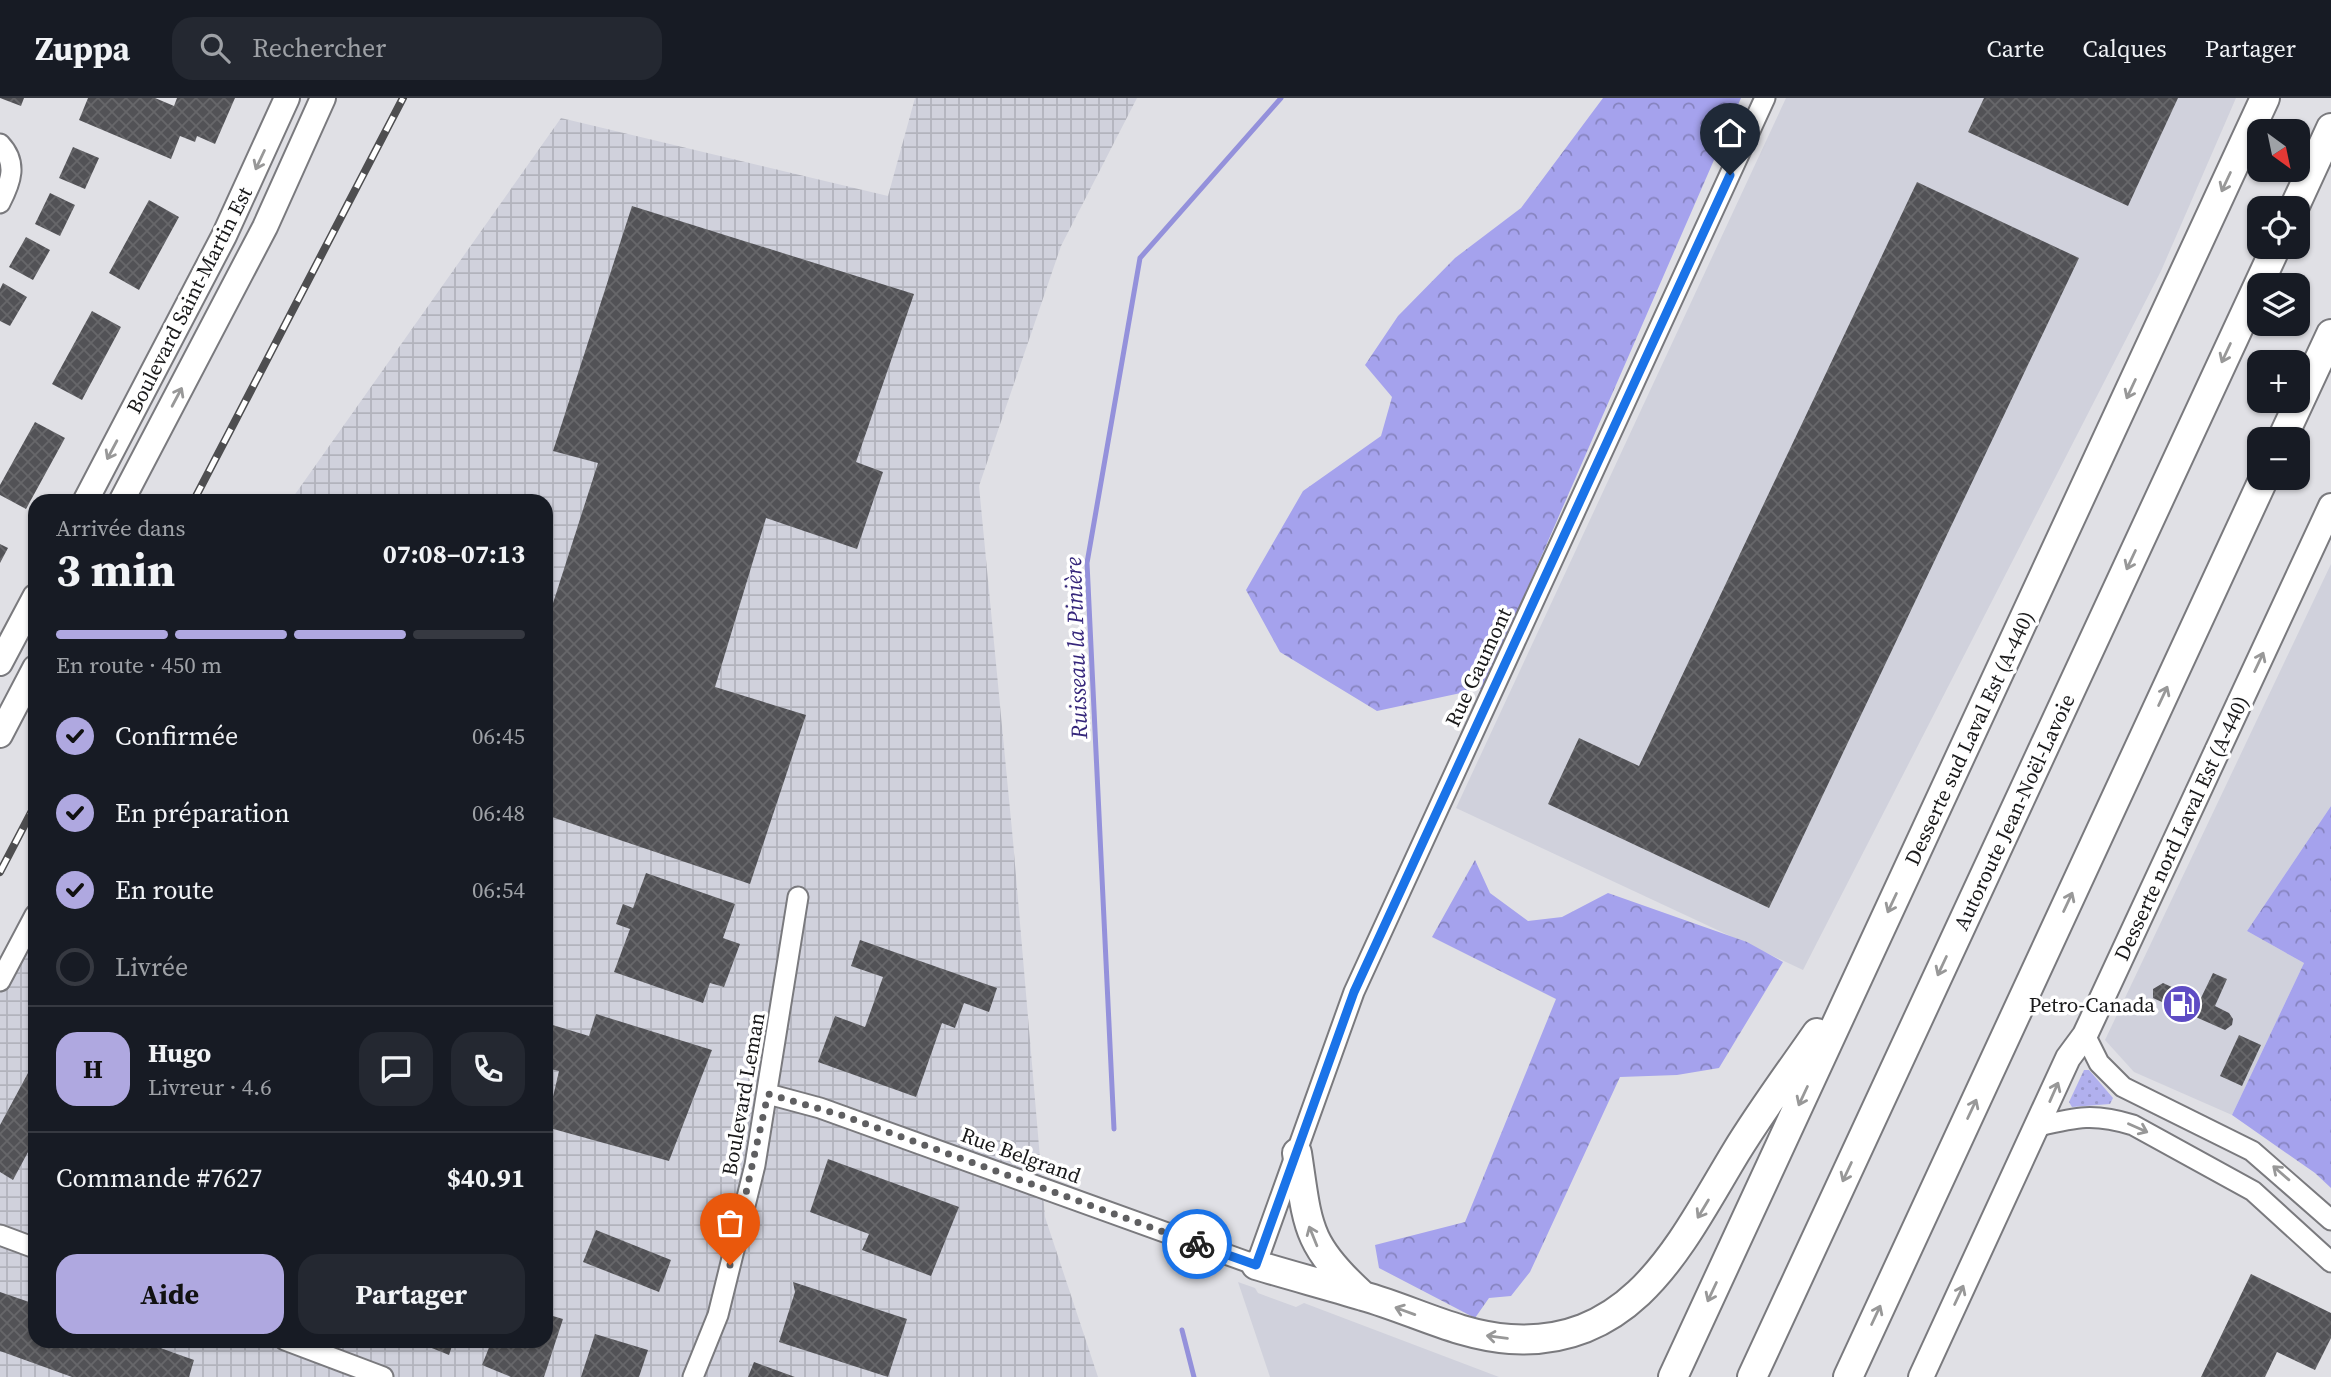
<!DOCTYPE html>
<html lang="fr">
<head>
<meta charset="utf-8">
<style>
	body { margin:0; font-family:"Source Serif 4",serif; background:#242831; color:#f1f3f6; height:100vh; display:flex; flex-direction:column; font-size:26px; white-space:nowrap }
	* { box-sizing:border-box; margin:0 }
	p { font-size:23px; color:#9ea1a6 }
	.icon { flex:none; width:38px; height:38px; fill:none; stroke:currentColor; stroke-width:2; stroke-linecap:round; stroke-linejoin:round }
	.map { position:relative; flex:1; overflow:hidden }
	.sheet { position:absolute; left:28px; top:396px; width:525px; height:854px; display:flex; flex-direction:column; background:#171b24; border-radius:21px; box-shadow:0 2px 5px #0004 }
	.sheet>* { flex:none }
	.needle { width:46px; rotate:147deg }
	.tools { position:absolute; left:2247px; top:21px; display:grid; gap:14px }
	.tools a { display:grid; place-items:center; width:63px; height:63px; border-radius:14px; background:#171b24; box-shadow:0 2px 5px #0004; font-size:35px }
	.pin { position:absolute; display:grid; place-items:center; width:60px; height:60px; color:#fff; margin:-72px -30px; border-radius:50% 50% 50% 0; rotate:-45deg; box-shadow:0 0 7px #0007 }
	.pin .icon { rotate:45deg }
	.courier { position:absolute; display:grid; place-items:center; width:70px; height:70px; margin:-35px; border:5px solid #1a73e8; border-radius:50%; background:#fff; color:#222; box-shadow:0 2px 9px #0007 }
	.head em { font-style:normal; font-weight:700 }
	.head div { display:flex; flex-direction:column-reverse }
	.head { display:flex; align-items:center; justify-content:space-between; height:119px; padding:0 28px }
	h1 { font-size:46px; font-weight:700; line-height:52px }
	.bar { display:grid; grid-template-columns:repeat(4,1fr); gap:10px 7px; align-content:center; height:84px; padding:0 28px }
	.bar i { height:9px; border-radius:5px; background:#363941 }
	.bar .on { background:#afa8e0 }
	.bar p { grid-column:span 4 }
	.line { display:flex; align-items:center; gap:18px; padding:0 28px; border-top:2px solid #363941 }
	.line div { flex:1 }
	.round { display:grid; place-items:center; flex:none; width:74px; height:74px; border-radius:21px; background:#242831 }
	ol { padding:0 28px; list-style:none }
	li { display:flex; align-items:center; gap:21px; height:77px }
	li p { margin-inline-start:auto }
	li .icon { padding:7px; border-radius:50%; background:#afa8e0; color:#111; stroke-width:4 }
	li:last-child { color:#9ea1a6 }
	li i { width:38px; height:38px; border:4px solid #363941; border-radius:50% }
	.cta { display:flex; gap:14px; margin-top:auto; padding:14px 28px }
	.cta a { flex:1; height:80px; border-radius:21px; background:#afa8e0; color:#111; font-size:28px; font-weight:700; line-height:80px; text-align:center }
	.cta a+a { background:#242831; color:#f1f3f6 }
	header { display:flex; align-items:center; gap:42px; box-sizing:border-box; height:98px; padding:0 35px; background:#171b24; border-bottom:2px solid #363941 }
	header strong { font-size:33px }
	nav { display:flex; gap:38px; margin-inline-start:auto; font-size:24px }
	.search { width:490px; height:63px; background:#242831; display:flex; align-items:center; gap:18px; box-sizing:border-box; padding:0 24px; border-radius:21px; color:#9ea1a6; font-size:26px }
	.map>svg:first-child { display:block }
	.built { fill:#d0d1dc }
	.industrial { fill:url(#industrial-grid) }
	.grass { fill:url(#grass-dots) }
	.forest { fill:url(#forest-crowns) }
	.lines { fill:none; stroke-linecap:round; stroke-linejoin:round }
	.stream { stroke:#9491db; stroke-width:5 }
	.building { fill:url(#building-cross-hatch) }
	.minor-casing { stroke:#7a7a7e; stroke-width:23 }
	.major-casing { stroke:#7a7a7e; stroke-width:28 }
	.highway-casing { stroke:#7a7a7e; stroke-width:32 }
	.minor { stroke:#fff; stroke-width:19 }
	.major { stroke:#fff; stroke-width:24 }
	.highway { stroke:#fff; stroke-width:28 }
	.rail-casing { stroke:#4e4e50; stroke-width:8 }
	.rail { stroke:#fff; stroke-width:5; stroke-dasharray:16; stroke-linecap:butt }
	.oneway { stroke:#989898 }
	.done { stroke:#5f5f61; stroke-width:7; stroke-dasharray:0 12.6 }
	.route { stroke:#1a73e8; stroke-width:9 }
	.labels { text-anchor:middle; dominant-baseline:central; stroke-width:7; stroke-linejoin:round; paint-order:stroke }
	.street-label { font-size:21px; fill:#19191a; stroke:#fff }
	.poi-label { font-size:21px; fill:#19191a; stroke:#fff; text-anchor:end }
	.water-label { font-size:23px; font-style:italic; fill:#35267b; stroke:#fff }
</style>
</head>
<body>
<header>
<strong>Zuppa</strong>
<div class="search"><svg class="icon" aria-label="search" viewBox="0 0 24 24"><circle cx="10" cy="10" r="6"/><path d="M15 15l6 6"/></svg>Rechercher</div>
<nav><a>Carte</a><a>Calques</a><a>Partager</a></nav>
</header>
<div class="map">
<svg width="2331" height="1279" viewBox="0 0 2331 1279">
	<defs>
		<pattern id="industrial-grid" width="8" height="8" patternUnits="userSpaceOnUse" patternTransform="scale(1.75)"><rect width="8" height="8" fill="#d0d1dc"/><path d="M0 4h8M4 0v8" fill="none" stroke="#b2b3bc"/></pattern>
		<pattern id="grass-dots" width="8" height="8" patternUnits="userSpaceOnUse" patternTransform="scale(1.75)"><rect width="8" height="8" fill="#b1b0ee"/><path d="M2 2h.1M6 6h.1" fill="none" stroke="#9897cc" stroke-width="1.8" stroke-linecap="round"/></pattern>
		<pattern id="forest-crowns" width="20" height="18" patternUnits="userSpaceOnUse" patternTransform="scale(1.75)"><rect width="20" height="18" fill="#a5a2ed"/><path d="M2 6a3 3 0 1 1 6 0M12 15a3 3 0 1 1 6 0" fill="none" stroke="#8683bf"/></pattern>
		<pattern id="building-cross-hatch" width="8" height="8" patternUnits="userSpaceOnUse" patternTransform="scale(1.75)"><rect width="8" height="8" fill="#525256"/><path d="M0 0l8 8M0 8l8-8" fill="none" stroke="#67676a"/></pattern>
	</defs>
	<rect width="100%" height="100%" fill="#e0e0e5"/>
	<path class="built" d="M1786,0H2236L2161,173L1803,872L1456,710Z
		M2331,466V708L2247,833L2304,865L2232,1017L2134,974L2105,942Z
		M1238,1184L1255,1190L1258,1195L1296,1209L1304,1205L1499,1279H1270Z"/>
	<path class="industrial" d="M915,0H1137L1061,148L979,388L1013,743L1045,1119L1098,1279H0V883L35,817V1242H546V402H291L561,20L888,98Z"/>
	<path class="grass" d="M2084,972H2089L2113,1000L2110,1006L2072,1009L2069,1004Z"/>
	<path class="forest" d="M1603,0H1741L1484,590L1377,613L1280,554L1246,492L1303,393L1381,338L1392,299L1365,267L1398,218L1455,160L1521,110Z
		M2331,708V1090L2315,1075L2232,1017L2304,865L2247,833Z
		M1475,762L1490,795L1528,823L1562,819L1608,795L1747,844L1783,864L1719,970L1677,977L1620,979L1530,1174L1511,1198L1489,1200L1475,1220L1379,1170L1375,1147L1465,1124L1556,901L1432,839Z"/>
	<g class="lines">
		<path class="stream" d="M1114,1031L1087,465L1140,160L1281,0
			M1182,1232L1194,1279"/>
	</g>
	<path class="building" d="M0,0H24L21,8Z
		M88,0H155L174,8L177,0H235L215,46L197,38L195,44L180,38L171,61L79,22Z
		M1984,0H2178L2128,108L1968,34Z
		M73,49L99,60L85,91L59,80Z
		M1917,84L2079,160L1769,810L1548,706L1579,640L1639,668Z
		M50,95L75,107L60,138L35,126Z
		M149,102L179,119L139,192L109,175Z
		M632,108L914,196L856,364L883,374L857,451L766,420L715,589L806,617L750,786L546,717V527L598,365L553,353Z
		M26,139L50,152L33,182L9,169Z
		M3,185L27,199L10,228L0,223V191Z
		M92,213L121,229L82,302L52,286Z
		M35,324L65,340L26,411L0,397V387Z
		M0,446L8,450L0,465Z
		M646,775L735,806L723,840L740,846L724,889L710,885L703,905L614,874L630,831L616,826L623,806L633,810Z
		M860,842L997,890L989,914L964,905L955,930L942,925L916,999L818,964L835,918L865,929L883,879L851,868Z
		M2213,875L2227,881L2215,908L2229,915L2233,921L2232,927L2225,932L2153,900V891L2163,885L2200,902Z
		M596,916L712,952L669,1063L546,1029L559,973L546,970V925L589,938Z
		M2239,937L2261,947L2242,988L2220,978Z
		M35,962V1041L13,1082L0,1074V1027Z
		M828,1061L959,1109L931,1178L862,1152L869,1136L810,1114Z
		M596,1132L671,1162L659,1194L583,1164Z
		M2251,1176L2331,1215V1240L2315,1272L2277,1254L2265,1279H2201Z
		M793,1184L907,1221L888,1279L779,1244L795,1194Z
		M0,1194L35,1206V1242H138L194,1262L189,1279H72L0,1253Z
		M546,1216L563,1221L544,1279H511L482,1267L492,1242H546Z
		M595,1236L648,1252L639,1279H581Z
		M412,1242H454L449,1257Z
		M754,1264L795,1279H748Z"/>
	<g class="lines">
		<g class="minor-casing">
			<path id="minor" d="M0,46C18,65 11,84 0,105
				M0,883L35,817
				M2085,937L2099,965L2123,989L2252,1053L2331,1122
				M768,996L820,1010L1256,1167L1354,894L1765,0
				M2039,1028C2077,1019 2094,1015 2133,1027L2253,1093L2331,1164
				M0,1137L35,1150
				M285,1242L383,1279
				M693,1279L718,1217L755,1067L798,799"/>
		</g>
		<g class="major-casing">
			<path id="major" d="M86,402L224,138L287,0
				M122,402L265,129L323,0
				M0,565L35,499
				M0,637L35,570
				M1921,1279L2068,960L2085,937L2331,408"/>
		</g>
		<g class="highway-casing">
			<path id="highway" d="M2294,110L2331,30
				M2282,341L2331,236
				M1297,1055C1308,1127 1305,1145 1361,1196
				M1256,1167C1292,1178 1327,1187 1363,1198C1413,1212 1457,1237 1510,1241C1635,1249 1682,1143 1736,1054C1761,1013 1790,974 1817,935
				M1673,1279L2265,0
				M1752,1279L2276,149
				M1848,1279L2264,380"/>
		</g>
		<use href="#minor" class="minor"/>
		<use href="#major" class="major"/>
		<use href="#highway" class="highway"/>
		<g class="rail-casing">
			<path id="rail" d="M194,402L403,0
				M0,774L35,707"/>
		</g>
		<use href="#rail" class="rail"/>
	</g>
	<defs><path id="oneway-shaft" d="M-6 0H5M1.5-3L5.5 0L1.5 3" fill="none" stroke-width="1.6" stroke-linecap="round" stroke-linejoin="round" transform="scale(1.75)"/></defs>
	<g class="oneway">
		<use href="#oneway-shaft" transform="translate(260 62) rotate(115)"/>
		<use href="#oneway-shaft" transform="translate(2226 84) rotate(115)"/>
		<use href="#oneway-shaft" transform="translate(2226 255) rotate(115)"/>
		<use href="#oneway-shaft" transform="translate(2131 291) rotate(115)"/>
		<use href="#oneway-shaft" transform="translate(177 299) rotate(-62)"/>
		<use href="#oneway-shaft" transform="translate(112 352) rotate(118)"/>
		<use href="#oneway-shaft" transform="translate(2131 462) rotate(115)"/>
		<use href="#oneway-shaft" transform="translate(2259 564) rotate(-65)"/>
		<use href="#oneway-shaft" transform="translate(2163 598) rotate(-65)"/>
		<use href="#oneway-shaft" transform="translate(2068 804) rotate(-65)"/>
		<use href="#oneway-shaft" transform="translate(1892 805) rotate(115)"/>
		<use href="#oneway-shaft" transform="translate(1942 868) rotate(115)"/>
		<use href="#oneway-shaft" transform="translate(2054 994) rotate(-66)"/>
		<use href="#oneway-shaft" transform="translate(1803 998) rotate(115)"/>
		<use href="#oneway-shaft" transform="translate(1972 1011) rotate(-65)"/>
		<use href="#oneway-shaft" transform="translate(2138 1030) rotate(24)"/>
		<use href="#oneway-shaft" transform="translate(1847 1074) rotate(115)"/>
		<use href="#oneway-shaft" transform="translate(2281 1075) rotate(-139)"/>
		<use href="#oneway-shaft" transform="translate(1703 1111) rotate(121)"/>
		<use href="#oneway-shaft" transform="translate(1313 1138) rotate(-112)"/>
		<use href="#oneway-shaft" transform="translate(1712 1194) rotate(115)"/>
		<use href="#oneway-shaft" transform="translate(1959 1197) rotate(-65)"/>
		<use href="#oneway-shaft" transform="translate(1405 1213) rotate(-160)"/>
		<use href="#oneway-shaft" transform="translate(1876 1217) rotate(-65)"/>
		<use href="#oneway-shaft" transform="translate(1497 1239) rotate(-173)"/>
	</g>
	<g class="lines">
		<path class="done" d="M730,1167L768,996L844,1018L1197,1146"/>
		<path class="route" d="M1197,1146L1256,1167L1354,894L1730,77"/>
	</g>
	<defs>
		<g id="fuel-disc" transform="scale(2.0125)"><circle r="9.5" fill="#5e4cc4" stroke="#fff"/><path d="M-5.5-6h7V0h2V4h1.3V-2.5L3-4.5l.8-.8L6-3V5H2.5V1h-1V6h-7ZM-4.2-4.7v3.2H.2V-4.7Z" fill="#fff"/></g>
	</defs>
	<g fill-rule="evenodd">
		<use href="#fuel-disc" x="2182" y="906"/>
	</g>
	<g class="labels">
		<g class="street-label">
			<text transform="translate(189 202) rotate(-63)">Boulevard Saint-Martin Est</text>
			<text transform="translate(1478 569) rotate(-65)">Rue Gaumont</text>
			<text transform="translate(1969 640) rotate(-65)">Desserte sud Laval Est (A-440)</text>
			<text transform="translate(2014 714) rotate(-65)">Autoroute Jean-Noël-Lavoie</text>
			<text transform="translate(2181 730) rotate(-65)">Desserte nord Laval Est (A-440)</text>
			<text transform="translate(743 996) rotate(-80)">Boulevard Leman</text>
			<text transform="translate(1021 1057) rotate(20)">Rue Belgrand</text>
		</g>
		<g class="poi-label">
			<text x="2155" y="906">Petro-Canada</text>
		</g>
		<g class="water-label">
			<text transform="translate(1076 550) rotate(-92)">Ruisseau la Pinière</text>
		</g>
	</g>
</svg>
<div class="tools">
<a><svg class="needle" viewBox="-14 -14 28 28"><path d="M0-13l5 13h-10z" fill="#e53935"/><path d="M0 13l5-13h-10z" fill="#9ea1a6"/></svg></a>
<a><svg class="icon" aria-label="locate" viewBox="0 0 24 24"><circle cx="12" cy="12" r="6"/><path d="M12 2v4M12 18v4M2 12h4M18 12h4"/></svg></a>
<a><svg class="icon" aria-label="layers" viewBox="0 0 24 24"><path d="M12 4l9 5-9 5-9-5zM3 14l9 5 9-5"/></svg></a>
<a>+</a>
<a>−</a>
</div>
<div class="pin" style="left:730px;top:1167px;background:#ea580c"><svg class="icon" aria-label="bag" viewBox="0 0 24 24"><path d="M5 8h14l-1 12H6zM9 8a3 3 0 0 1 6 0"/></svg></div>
<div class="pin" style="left:1730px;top:77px;background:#1f2937"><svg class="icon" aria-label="home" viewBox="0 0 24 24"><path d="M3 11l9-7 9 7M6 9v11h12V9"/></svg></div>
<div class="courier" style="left:1197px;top:1146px"><svg class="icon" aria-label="bike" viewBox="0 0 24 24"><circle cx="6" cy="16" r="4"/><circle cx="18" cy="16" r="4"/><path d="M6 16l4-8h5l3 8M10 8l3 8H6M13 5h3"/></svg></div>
<section class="sheet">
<div class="head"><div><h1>3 min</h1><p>Arrivée dans</p></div><em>07:08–07:13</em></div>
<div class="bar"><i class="on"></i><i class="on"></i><i class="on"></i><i></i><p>En route · 450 m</p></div>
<ol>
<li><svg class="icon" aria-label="check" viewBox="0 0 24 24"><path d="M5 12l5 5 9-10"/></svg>Confirmée<p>06:45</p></li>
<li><svg class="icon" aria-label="check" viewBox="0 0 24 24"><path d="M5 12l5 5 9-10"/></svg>En préparation<p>06:48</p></li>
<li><svg class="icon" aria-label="check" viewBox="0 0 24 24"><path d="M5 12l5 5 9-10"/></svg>En route<p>06:54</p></li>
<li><i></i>Livrée</li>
</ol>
<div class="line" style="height:126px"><b class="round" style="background:#afa8e0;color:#111">H</b><div><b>Hugo</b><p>Livreur · 4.6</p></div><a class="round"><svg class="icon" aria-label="chat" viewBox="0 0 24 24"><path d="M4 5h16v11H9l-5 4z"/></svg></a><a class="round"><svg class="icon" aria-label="phone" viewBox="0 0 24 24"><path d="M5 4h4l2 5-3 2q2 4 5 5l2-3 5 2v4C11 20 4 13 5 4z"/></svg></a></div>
<div class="line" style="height:91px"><div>Commande #7627</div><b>$40.91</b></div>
<div class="cta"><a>Aide</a><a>Partager</a></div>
</section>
</div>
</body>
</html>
